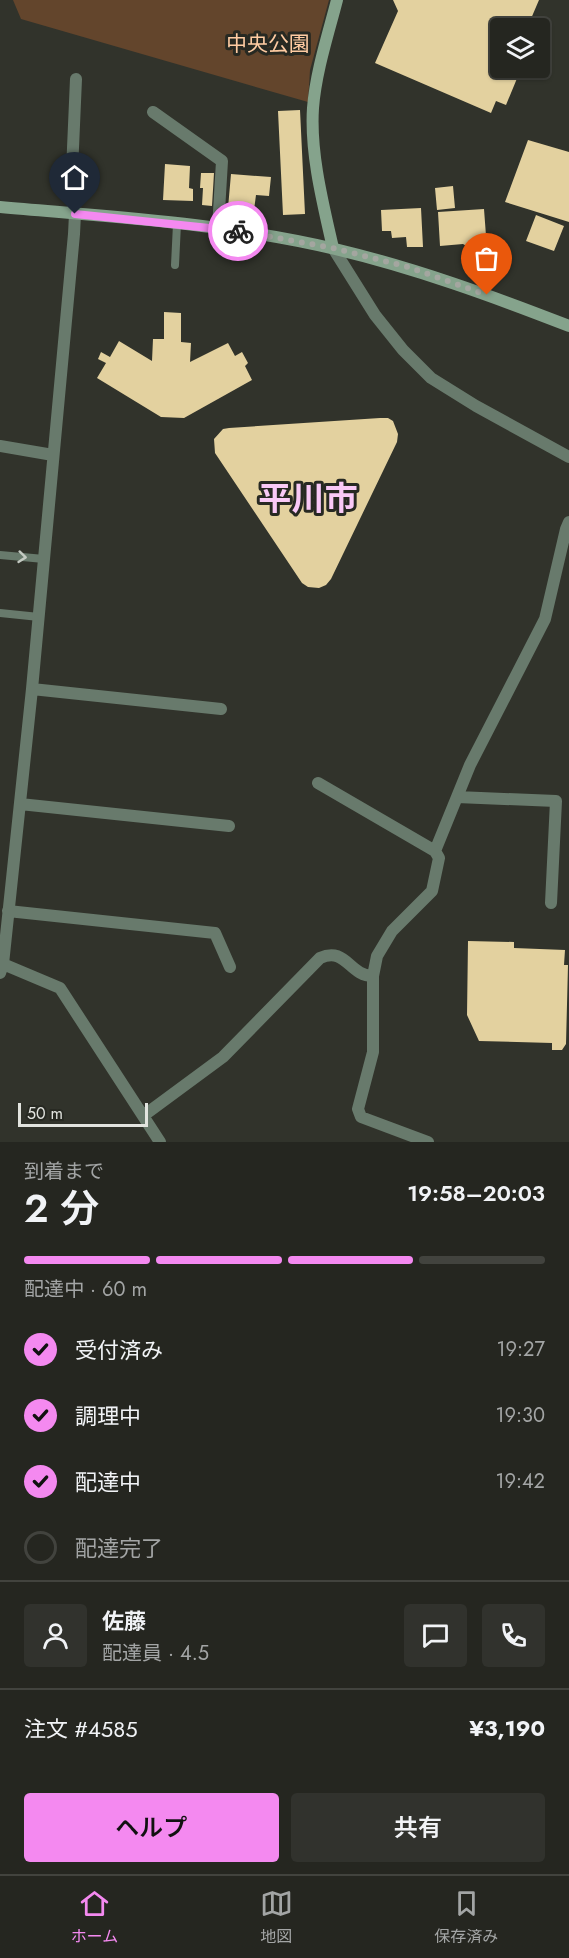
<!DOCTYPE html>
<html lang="ja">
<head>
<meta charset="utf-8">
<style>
	body { margin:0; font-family:Jost,"Noto Sans JP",sans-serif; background:#31322d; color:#f1f3f6; height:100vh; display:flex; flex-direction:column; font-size:22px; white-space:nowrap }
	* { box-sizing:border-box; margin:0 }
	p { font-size:20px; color:#a3a5a5 }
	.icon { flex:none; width:33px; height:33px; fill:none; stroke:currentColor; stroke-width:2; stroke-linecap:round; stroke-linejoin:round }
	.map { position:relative; height:1142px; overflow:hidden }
	.side { display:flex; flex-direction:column; background:#252620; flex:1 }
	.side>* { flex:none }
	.tools { position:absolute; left:490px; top:18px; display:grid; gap:12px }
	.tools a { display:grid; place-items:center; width:60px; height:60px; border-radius:6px; background:#252620; box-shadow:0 2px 4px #0004,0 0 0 2px #42433e; font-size:30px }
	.scale { position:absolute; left:18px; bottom:15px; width:130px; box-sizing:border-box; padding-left:6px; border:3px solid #e2e4df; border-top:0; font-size:16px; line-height:21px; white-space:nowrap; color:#e2e4df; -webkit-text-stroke:4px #272922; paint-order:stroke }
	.pin { position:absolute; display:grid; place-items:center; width:51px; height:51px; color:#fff; margin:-62px -26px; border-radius:50% 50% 50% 0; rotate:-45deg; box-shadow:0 0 6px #0007 }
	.pin .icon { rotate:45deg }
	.courier { position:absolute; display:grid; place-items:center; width:60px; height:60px; margin:-30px; border:4px solid #f489f0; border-radius:50%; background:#fff; color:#222; box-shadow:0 2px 8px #0007 }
	.overview em { font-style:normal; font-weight:600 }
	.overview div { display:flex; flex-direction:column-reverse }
	.overview { display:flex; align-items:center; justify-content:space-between; height:102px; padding:0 24px }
	h1 { font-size:39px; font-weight:600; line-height:45px }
	.bar { display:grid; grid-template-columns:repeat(4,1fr); gap:9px 6px; align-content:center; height:72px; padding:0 24px }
	.bar i { height:8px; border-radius:4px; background:#42433e }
	.bar .active { background:#f489f0 }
	.bar p { grid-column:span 4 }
	.line { display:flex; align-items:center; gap:15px; padding:0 24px; border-top:2px solid #42433e }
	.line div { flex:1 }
	.round { display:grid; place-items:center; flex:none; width:63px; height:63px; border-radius:6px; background:#31322d }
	ol { padding:0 24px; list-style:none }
	li { display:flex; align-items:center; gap:18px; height:66px }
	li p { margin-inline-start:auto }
	li .icon { padding:6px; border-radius:50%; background:#f489f0; color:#111; stroke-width:4 }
	li:last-child { color:#a3a5a5 }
	li i { width:33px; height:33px; border:3px solid #42433e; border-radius:50% }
	.action { display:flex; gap:12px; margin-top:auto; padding:12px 24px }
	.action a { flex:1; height:69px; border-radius:6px; background:#f489f0; color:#111; font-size:24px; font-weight:600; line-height:69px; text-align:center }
	.action a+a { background:#31322d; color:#f1f3f6 }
	.tabs { display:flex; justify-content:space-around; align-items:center; height:84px; border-top:2px solid #42433e; background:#252620; font-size:16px; color:#a3a5a5 }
	.tabs a { display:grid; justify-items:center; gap:3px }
	.tabs .active { color:#f489f0 }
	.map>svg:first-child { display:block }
	.green { fill:#63452c }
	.building { fill:#e3d19f }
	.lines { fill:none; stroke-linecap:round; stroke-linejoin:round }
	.service { stroke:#687a6c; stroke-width:8 }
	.minor { stroke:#687a6c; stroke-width:12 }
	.secondary { stroke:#85a38c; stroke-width:12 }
	.oneway { stroke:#c4cac2 }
	.done { stroke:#a4a6a0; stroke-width:6; stroke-dasharray:0 10.8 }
	.route { stroke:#f489f0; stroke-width:8 }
	.labels { text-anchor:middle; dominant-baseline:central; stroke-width:6; stroke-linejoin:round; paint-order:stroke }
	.park-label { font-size:21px; fill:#fecba2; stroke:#272922 }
	.town-label { font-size:33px; font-weight:bold; fill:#f9c9f6; stroke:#272922 }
</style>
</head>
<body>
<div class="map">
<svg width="569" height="1142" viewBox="0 0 569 1142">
	<rect width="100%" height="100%" fill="#31332b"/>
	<path class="green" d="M13,0H329L310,70L308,102L21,19Z"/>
	<path class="building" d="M393,0H539L527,28H501V68H510L508,72L518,76L506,105L496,101L491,113L375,63L398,11Z
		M300,110L305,214L283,215L278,111Z
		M528,140L569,152V222L505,202Z
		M165,164L190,166L189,188L193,189V201L163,200Z
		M201,173H214L212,206L202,205L203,188H200Z
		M231,174L271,177L269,196L256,195L254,210L228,208Z
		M453,186L455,208L437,210L435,188Z
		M421,208L423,247H407L406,237L392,238L391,231H382L381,210Z
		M484,209L487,249L473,250L463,244L440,246L438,212Z
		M536,215L564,226L554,251L526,241Z
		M164,312L181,313V342L191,343L190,362L228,343L235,356L242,352L248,363L245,366L252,380L184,418L161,417L97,378L106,363L98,359L101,352L110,357L119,341L152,361L153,339H164Z
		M380,418H388L393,421L398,434L397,442L331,579L326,585L319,588L308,587L302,583L215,453L214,439L223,429L229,428Z
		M468,941L514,942V948L565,950L564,965H568L566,1044L562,1050H552V1043L479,1041L467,1015Z"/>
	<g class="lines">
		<path class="service" d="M175,265L177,224
			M0,555L44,559
			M0,613L39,617"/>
		<path class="minor" d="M153,112L222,161L218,228
			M333,248L375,315L403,350L431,378L476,406L569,457
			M0,446L53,455
			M32,689L221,709
			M318,783L435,851L470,765L545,619L566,529L569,522
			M457,797L556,801L551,903
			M20,804L229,826
			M8,911L215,933L230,967
			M3,964L60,988L160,1142
			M0,973L3,964L32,689L74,234L75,214L71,194L76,79
			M373,976V1052L358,1109L361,1117L428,1142
			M143,1116L223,1057L320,958C346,946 349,976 373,976L377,956L392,931L432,891L439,858L435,851"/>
		<path class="secondary" d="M0,207C112,217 225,223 335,249C415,268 492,296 569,326
			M333,248C323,204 310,153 313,108C316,71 328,35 337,0"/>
	</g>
	<defs><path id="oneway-chevron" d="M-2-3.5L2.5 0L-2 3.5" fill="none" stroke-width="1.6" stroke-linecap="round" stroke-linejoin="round" transform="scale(1.5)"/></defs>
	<use class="oneway" href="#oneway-chevron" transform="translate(22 557) rotate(6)"/>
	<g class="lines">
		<path class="done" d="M238,231L333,248L408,267L487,295"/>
		<path class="route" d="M75,214L238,231"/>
	</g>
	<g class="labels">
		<g class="park-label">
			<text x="268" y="44">中央公園</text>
		</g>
		<g class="town-label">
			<text x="308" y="498">平川市</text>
		</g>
	</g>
</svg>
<div class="tools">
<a><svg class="icon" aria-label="layers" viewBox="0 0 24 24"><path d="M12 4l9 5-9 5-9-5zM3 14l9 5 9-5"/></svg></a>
</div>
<div class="scale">50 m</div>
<div class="pin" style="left:487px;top:295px;background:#ea580c"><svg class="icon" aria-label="bag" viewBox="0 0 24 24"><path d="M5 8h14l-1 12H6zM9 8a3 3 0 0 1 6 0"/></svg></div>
<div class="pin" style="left:75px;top:214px;background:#1f2937"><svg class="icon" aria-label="home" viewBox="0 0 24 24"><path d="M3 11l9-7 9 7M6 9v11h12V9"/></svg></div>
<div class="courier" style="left:238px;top:231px"><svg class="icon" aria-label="bike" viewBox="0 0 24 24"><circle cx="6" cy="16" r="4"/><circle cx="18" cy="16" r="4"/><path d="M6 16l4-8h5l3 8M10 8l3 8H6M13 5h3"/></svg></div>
</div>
<section class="side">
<div class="overview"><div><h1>2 分</h1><p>到着まで</p></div><em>19:58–20:03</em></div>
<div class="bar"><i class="active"></i><i class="active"></i><i class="active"></i><i></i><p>配達中 · 60 m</p></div>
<ol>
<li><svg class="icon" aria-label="check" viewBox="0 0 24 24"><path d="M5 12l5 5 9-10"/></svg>受付済み<p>19:27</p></li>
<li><svg class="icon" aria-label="check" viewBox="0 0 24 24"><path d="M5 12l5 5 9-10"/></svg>調理中<p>19:30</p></li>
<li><svg class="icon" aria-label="check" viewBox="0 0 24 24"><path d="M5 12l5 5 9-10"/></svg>配達中<p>19:42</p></li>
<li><i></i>配達完了</li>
</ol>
<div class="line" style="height:108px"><a class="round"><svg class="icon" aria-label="person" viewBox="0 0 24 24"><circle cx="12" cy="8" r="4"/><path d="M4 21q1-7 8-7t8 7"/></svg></a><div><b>佐藤</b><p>配達員 · 4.5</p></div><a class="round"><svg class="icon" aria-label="chat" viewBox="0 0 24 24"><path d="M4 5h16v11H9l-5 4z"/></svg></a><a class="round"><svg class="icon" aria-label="phone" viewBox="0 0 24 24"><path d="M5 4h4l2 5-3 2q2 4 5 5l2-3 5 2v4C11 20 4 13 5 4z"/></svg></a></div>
<div class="line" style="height:78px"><div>注文 #4585</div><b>¥3,190</b></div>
<div class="action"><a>ヘルプ</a><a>共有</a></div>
</section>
<nav class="tabs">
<a class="active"><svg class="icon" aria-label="home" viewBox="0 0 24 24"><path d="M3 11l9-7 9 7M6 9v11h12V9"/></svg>ホーム</a>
<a><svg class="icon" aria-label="map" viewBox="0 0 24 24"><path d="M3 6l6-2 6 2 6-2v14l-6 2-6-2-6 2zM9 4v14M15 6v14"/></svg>地図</a>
<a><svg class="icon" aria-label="saved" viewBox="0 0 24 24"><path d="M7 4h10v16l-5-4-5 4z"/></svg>保存済み</a>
</nav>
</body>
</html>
